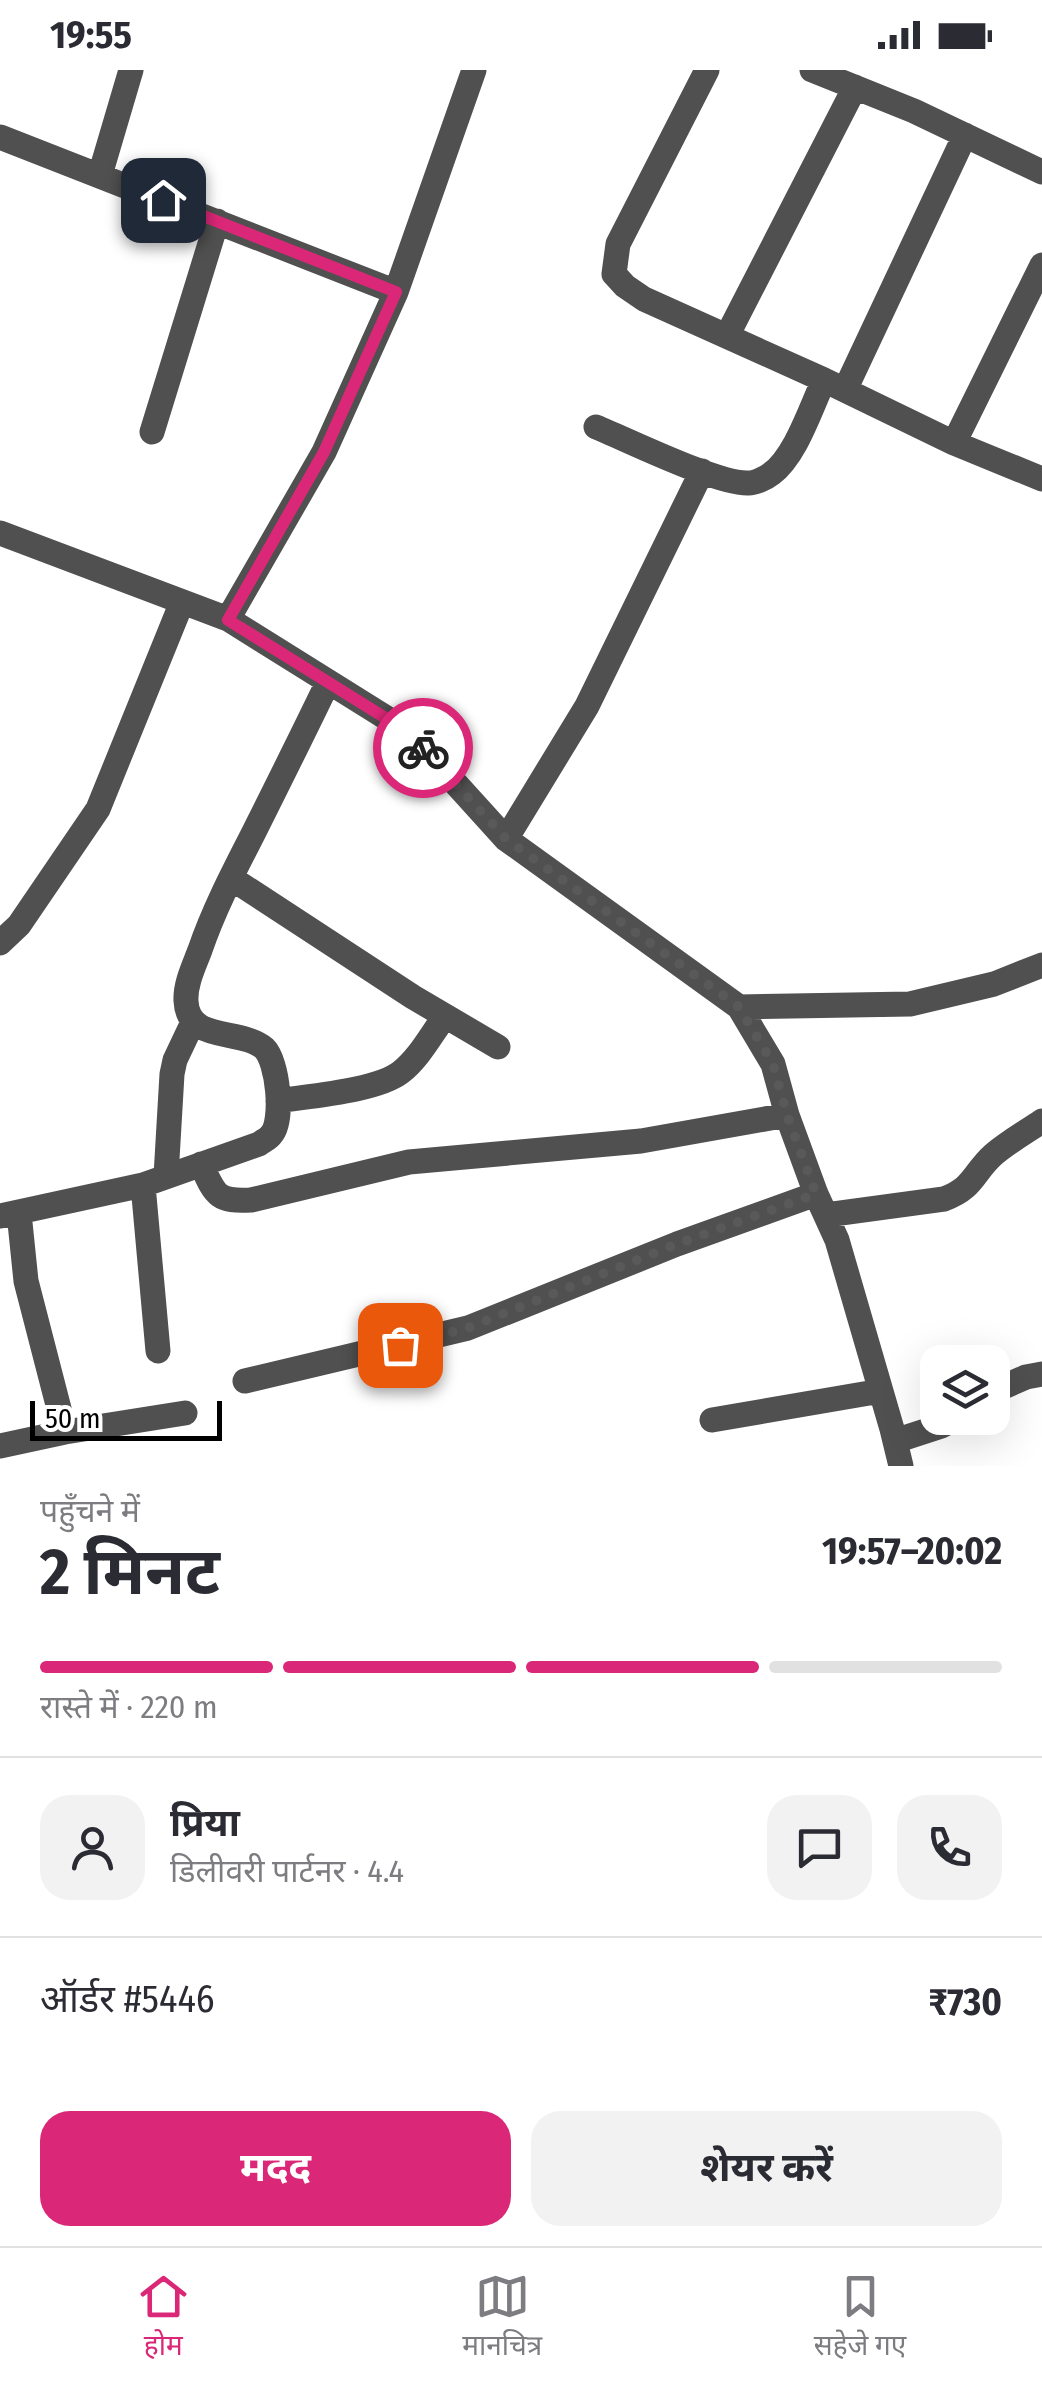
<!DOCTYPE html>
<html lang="hi">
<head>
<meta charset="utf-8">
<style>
	body { margin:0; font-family:"Fira Sans Condensed","Noto Sans Devanagari",sans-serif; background:#f2f2f3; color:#2b2b33; height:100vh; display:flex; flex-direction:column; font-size:38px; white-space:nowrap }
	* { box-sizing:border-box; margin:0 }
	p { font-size:32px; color:#7c7c81 }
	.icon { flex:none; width:55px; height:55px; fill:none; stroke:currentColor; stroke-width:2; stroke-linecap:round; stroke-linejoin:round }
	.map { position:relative; height:1396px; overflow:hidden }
	.side { display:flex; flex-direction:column; background:#fff; flex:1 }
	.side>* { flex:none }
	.tools { position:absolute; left:920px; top:1275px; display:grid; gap:20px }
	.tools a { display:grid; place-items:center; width:90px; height:90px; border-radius:20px; background:#fff; box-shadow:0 10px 40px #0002; font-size:50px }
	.scale { position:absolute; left:30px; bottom:25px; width:192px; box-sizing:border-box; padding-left:10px; border:5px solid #000; border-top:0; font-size:28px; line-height:35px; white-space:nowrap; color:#000; -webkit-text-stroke:8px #fff; paint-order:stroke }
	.pin { position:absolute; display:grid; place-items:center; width:85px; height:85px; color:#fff; margin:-42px; border-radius:20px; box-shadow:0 5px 15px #0006 }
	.courier { position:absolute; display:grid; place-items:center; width:100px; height:100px; margin:-50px; border:8px solid #db2777; border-radius:50%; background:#fff; color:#222; box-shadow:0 2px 12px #0007 }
	.headline em { font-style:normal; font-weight:700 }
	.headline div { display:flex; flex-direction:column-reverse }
	.headline { display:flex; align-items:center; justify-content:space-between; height:170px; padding:0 40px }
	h1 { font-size:65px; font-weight:700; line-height:75px }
	.bar { display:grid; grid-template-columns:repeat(4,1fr); gap:15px 10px; align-content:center; height:120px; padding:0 40px }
	.bar i { height:12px; border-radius:8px; background:#e1e1e2 }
	.bar .selected { background:#db2777 }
	.bar p { grid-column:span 4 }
	.line { display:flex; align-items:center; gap:25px; padding:0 40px; border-top:2px solid #e1e1e2 }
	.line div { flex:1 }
	.round { display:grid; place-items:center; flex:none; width:105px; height:105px; border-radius:30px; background:#f2f2f3 }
	.cta { display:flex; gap:20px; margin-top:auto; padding:20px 40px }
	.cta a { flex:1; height:115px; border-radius:30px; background:#db2777; color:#fff; font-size:40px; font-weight:700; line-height:115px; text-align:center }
	.cta a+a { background:#f2f2f3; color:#2b2b33 }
	.status { display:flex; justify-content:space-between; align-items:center; height:70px; padding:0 50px; background:#fff; direction:ltr }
	.status svg { height:28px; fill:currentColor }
	.dock { display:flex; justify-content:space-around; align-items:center; height:140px; border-top:2px solid #e1e1e2; background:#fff; font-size:28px; color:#7c7c81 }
	.dock a { display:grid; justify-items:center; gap:5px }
	.dock .selected { color:#db2777 }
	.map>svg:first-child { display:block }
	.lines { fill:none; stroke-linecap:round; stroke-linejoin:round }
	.minor { stroke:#505050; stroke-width:25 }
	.done { stroke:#595959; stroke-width:10; stroke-dasharray:0 18 }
	.route { stroke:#db2777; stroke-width:12 }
</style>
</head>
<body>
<div class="status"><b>19:55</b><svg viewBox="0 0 49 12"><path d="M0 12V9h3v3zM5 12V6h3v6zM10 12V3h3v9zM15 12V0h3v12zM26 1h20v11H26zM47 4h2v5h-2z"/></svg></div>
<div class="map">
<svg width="1042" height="1396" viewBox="0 0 1042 1396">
	<rect width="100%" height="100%" fill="#fff"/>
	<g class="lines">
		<path class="minor" d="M707,0L618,174L614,204L625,216L644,229L824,310L954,373L1042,409
			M812,0L914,41L1042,102
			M0,67L396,222
			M100,105L131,0
			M727,266L855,17
			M845,320L965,65
			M596,357C628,370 719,415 749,413C755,413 766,408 771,404C796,386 811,337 824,310
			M152,362L217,151
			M954,373L1042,195
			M0,463L228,549L409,662L506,769L739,937L773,994L787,1045L816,1124L837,1170L892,1359L901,1396
			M228,549L324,382L396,222L474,0
			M506,769L587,636L702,401
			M231,808L413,927L498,977
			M0,873L19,855L98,739L182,532
			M739,937L910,934L994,914L1042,895
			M278,1031C309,1026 377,1021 401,1002C419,988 431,965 445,946
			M201,1094C215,1124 216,1132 251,1130L409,1092L641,1071L787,1045
			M166,1106L172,1004L175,990L193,952
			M143,1115L158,1281
			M19,1143L26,1211L65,1362
			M826,1145L944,1129C974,1118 973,1103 993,1085C1008,1072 1026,1062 1042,1051
			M0,1146L143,1115L259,1074C263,1071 268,1069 271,1065C284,1051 278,991 264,978C240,958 188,973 186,931C185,914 194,896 200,880C214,839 234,801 254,762C279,712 304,662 328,612
			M245,1311L468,1258L677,1174L816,1124
			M992,1322L1026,1307L1042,1304
			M712,1350L881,1321
			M895,1371L941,1356L957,1348
			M0,1376L65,1362L185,1343"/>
	</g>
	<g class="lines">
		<path class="done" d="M400,1275L468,1258L677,1174L816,1124L787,1045L773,994L739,937L506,769L423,678"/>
		<path class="route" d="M163,130L396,222L324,382L228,550L408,662L423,678"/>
	</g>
</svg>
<div class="tools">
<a><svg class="icon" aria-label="layers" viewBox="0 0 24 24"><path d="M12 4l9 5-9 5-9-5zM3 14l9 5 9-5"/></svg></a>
</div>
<div class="scale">50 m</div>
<div class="pin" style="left:400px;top:1275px;background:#ea580c"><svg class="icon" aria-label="bag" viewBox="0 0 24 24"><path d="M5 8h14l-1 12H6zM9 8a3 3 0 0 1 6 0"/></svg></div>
<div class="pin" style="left:163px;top:130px;background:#1f2937"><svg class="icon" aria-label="home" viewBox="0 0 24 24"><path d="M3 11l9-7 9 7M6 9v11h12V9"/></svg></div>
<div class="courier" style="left:423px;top:678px"><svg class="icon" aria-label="bike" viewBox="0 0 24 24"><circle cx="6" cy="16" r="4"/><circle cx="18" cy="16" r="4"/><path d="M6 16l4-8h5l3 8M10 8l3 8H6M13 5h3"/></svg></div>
</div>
<section class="side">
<div class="headline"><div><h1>2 मिनट</h1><p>पहुँचने में</p></div><em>19:57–20:02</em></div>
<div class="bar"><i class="selected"></i><i class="selected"></i><i class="selected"></i><i></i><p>रास्ते में · 220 m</p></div>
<div class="line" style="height:180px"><a class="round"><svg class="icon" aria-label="person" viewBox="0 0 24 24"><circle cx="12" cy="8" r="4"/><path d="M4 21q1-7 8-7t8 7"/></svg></a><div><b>प्रिया</b><p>डिलीवरी पार्टनर · 4.4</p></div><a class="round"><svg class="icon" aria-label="chat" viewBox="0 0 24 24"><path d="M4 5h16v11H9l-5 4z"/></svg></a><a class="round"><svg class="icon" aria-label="phone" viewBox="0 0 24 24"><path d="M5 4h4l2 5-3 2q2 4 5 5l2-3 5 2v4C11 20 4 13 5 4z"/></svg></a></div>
<div class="line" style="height:130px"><div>ऑर्डर #5446</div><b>₹730</b></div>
<div class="cta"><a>मदद</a><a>शेयर करें</a></div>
</section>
<nav class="dock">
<a class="selected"><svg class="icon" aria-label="home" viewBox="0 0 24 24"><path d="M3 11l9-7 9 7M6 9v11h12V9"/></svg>होम</a>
<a><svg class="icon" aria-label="map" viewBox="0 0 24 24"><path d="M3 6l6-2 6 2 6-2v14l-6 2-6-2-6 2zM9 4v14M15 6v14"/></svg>मानचित्र</a>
<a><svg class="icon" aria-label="saved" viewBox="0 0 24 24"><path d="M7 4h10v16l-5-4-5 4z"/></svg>सहेजे गए</a>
</nav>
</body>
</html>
